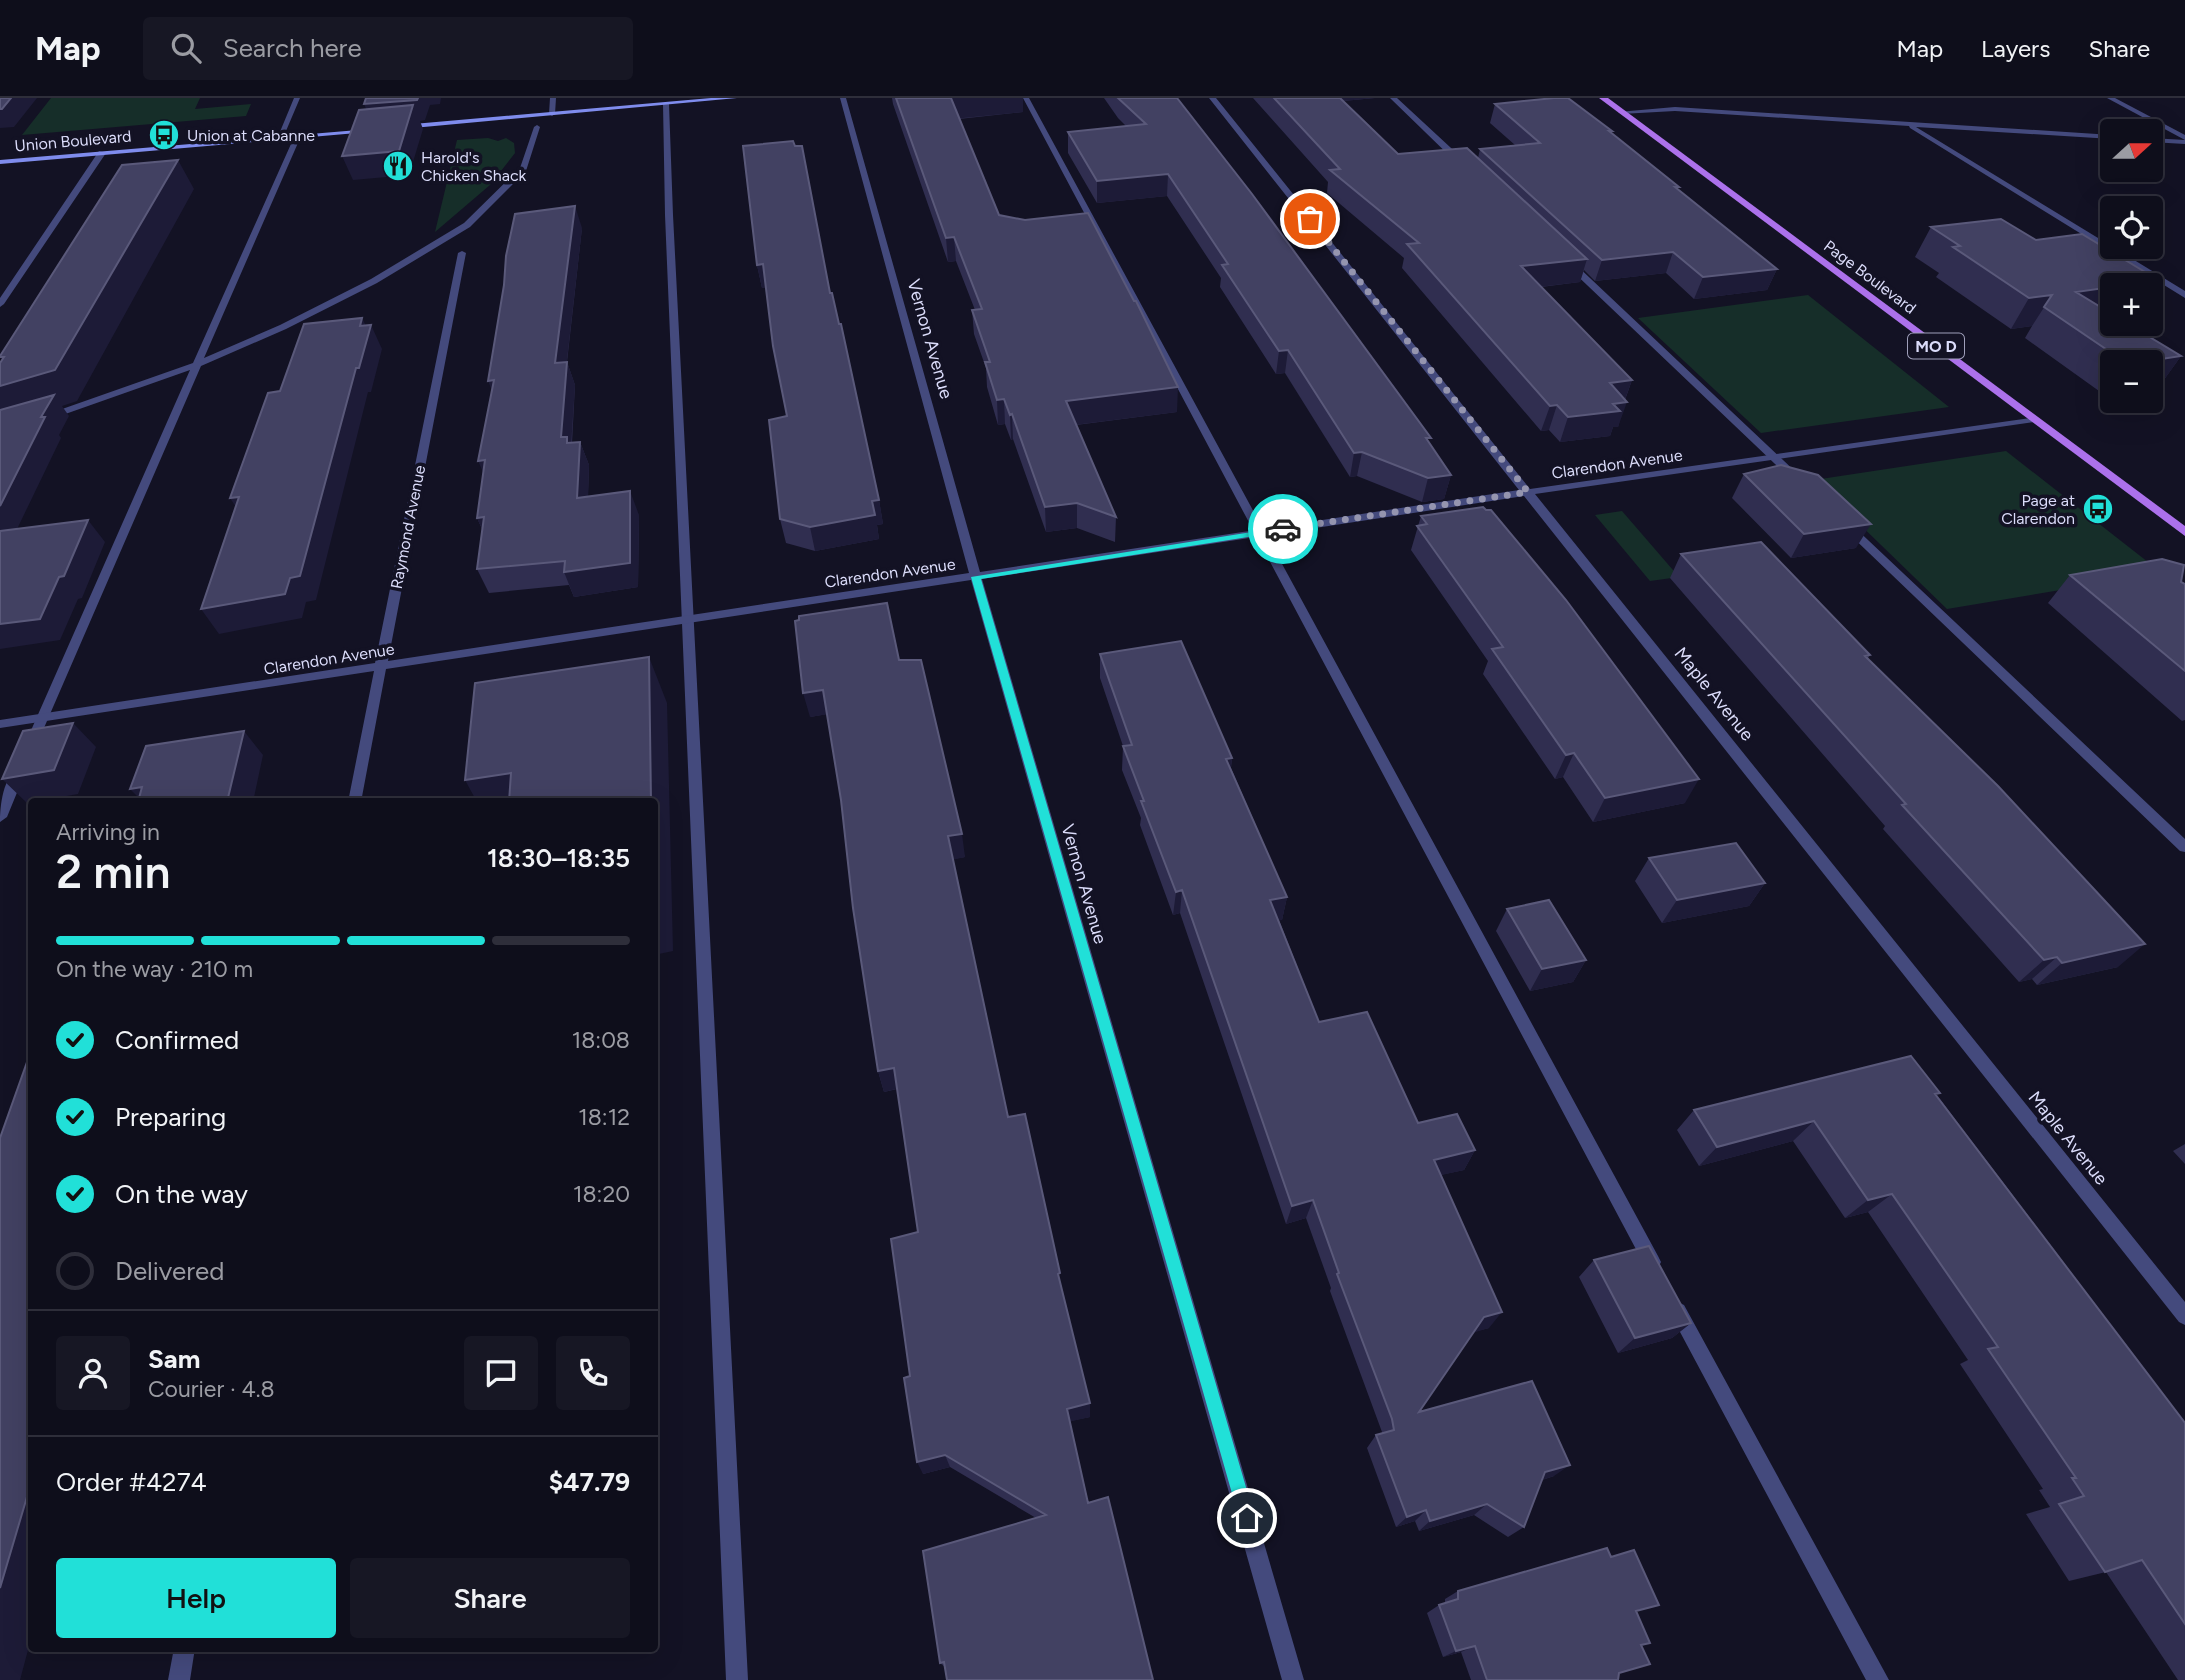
<!DOCTYPE html>
<html lang="en">
<head>
<meta charset="utf-8">
<style>
	body { margin:0; font-family:Figtree,sans-serif; background:#171724; color:#f1f3f6; height:100vh; display:flex; flex-direction:column; font-size:26px; white-space:nowrap }
	* { box-sizing:border-box; margin:0 }
	p { font-size:23px; color:#9b9ca3 }
	.icon { flex:none; width:38px; height:38px; fill:none; stroke:currentColor; stroke-width:2; stroke-linecap:round; stroke-linejoin:round }
	.map { position:relative; flex:1; overflow:hidden }
	.drawer { position:absolute; left:28px; top:700px; width:630px; height:854px; display:flex; flex-direction:column; background:#0e0e1b; border-radius:7px; box-shadow:0 7px 28px #0002,0 0 0 2px #2e2e3a }
	.drawer>* { flex:none }
	.needle { width:46px; rotate:69deg }
	.controls { position:absolute; left:2100px; top:21px; display:grid; gap:14px }
	.controls a { display:grid; place-items:center; width:63px; height:63px; border-radius:7px; background:#0e0e1b; box-shadow:0 7px 28px #0002,0 0 0 2px #2e2e3a; font-size:35px }
	.pin { position:absolute; display:grid; place-items:center; width:60px; height:60px; color:#fff; margin:-30px; border:4px solid #fff; border-radius:50%; box-shadow:0 2px 7px #0007 }
	.courier { position:absolute; display:grid; place-items:center; width:70px; height:70px; margin:-35px; border:5px solid #21e0d8; border-radius:50%; background:#fff; color:#222; box-shadow:0 2px 9px #0007 }
	.headline em { font-style:normal; font-weight:600 }
	.headline div { display:flex; flex-direction:column-reverse }
	.headline { display:flex; align-items:center; justify-content:space-between; height:119px; padding:0 28px }
	h1 { font-size:46px; font-weight:600; line-height:52px }
	.bar { display:grid; grid-template-columns:repeat(4,1fr); gap:10px 7px; align-content:center; height:84px; padding:0 28px }
	.bar i { height:9px; border-radius:5px; background:#2e2e3a }
	.bar .on { background:#21e0d8 }
	.bar p { grid-column:span 4 }
	.line { display:flex; align-items:center; gap:18px; padding:0 28px; border-top:2px solid #2e2e3a }
	.line div { flex:1 }
	.round { display:grid; place-items:center; flex:none; width:74px; height:74px; border-radius:7px; background:#171724 }
	ol { padding:0 28px; list-style:none }
	li { display:flex; align-items:center; gap:21px; height:77px }
	li p { margin-inline-start:auto }
	li .icon { padding:7px; border-radius:50%; background:#21e0d8; color:#111; stroke-width:4 }
	li:last-child { color:#9b9ca3 }
	li i { width:38px; height:38px; border:4px solid #2e2e3a; border-radius:50% }
	.cta { display:flex; gap:14px; margin-top:auto; padding:14px 28px }
	.cta a { flex:1; height:80px; border-radius:7px; background:#21e0d8; color:#111; font-size:28px; font-weight:600; line-height:80px; text-align:center }
	.cta a+a { background:#171724; color:#f1f3f6 }
	header { display:flex; align-items:center; gap:42px; box-sizing:border-box; height:98px; padding:0 35px; background:#0e0e1b; border-bottom:2px solid #2e2e3a }
	header strong { font-size:33px }
	nav { display:flex; gap:38px; margin-inline-start:auto; font-size:24px }
	.search { width:490px; height:63px; background:#171724; display:flex; align-items:center; gap:18px; box-sizing:border-box; padding:0 24px; border-radius:7px; color:#9b9ca3; font-size:26px }
	.map>svg:first-child { display:block }
	.green { fill:#162e29 }
	.lines { fill:none; stroke-linecap:round; stroke-linejoin:round }
	.lane { fill:#444a7d; fill-rule:evenodd }
	.street { fill:#444a7d; fill-rule:evenodd }
	.secondary { fill:#7f8ced; fill-rule:evenodd }
	.primary { fill:#ac71eb; fill-rule:evenodd }
	.wall { fill:#302e50 }
	.shaded-wall { fill:#1d1b37 }
	.building { fill:#424162; stroke:#5a597a; stroke-width:2 }
	.route { fill:#21e0d8 }
	.done { stroke:#9595af; stroke-width:7; stroke-dasharray:0 12.6 }
	.labels { text-anchor:middle; dominant-baseline:central; stroke-width:7; stroke-linejoin:round; paint-order:stroke }
	.far-poi-label { font-size:16px; fill:#dbdcfa; stroke:#131224; text-anchor:start }
	.far-street-label { font-size:16px; fill:#dbdcfa; stroke:#131224 }
	.shield { fill:#131224; stroke:#9f9fba; stroke-width:2 }
	.shield-label { font-size:16px; font-weight:bold; fill:#dbdcfa }
	.street-label { font-size:18px; fill:#dbdcfa; stroke:#131224 }
</style>
</head>
<body>
<header>
<strong>Map</strong>
<div class="search"><svg class="icon" aria-label="search" viewBox="0 0 24 24"><circle cx="10" cy="10" r="6"/><path d="M15 15l6 6"/></svg>Search here</div>
<nav><a>Map</a><a>Layers</a><a>Share</a></nav>
</header>
<div class="map">
<svg width="2185" height="1582" viewBox="0 0 2185 1582">
	<rect width="100%" height="100%" fill="#131224"/>
	<path class="green" d="M51,0H200L195,11L251,6L246,18L22,37Z
		M488,40L498,43L506,40L514,45L515,55L490,87L435,134L457,42Z
		M1808,197L1949,309L1761,335L1638,220Z
		M2006,353L2162,475L1947,511L1814,382Z
		M1622,413L1679,479L1650,483L1595,417Z"/>
	<g class="lines">
		<path class="lane" d="M550,0H556L555,16L552,18L549,16Z
			M1023,0H1029L1658,1158L1661,1164L1658,1170L1652,1173L1646,1170Z
			M1390,0H1397L1464,62V66H1458Z
			M666,4L669,6L673,117L748,1582H726L665,117L663,6Z
			M1675,9L2112,37V41L1916,29L2185,193V200L1910,30L1909,28L1675,13L1621,16L1618,14Z
			M537,27L540,29L526,73L470,129L377,185L286,231L201,268L37,646L31,651L27,649L25,646L190,272L54,320H48V316L193,265L295,37L301,38L204,260L280,227L371,181L464,125L520,70L534,29Z
			M2151,40L2185,42V46L2151,44Z
			M1567,164H1573L1801,379V383H1793L1567,168Z
			M1847,425L1851,426L2185,741V754L2180,753L1843,430L1842,428Z
			M19,670L25,675L7,719L0,724C0,708 3,678 19,670Z
			M1678,1204L1684,1207L1889,1582H1866L1672,1219L1669,1213L1672,1207Z"/>
		<path class="street" d="M294,0H300L283,40L277,41Z
			M840,0H846L980,474L1519,392L1209,0H1216L1530,391L2037,319L2039,321L2034,324L1535,396L2185,1204V1227L2179,1224L1524,398L982,481L1304,1582H1282L971,482L386,571L361,704H348L374,573L0,630V622L375,565L458,155L462,153L466,155L388,563L969,475Z
			M2107,0H2115L2185,37V42Z
			M99,53L106,55L4,206L0,209V200Z
			M174,1550H195L190,1582H168Z"/>
		<path class="secondary" d="M711,0H737L402,31L399,29L402,27Z
			M370,31L368,34L0,66V62Z"/>
		<path class="primary" d="M1599,0H1608L2185,428V438Z"/>
	</g>
	<path class="wall" d="M892,0H1023V14L959,21L999,117L1177,314L1076,327L1116,419L1115,444L1077,430L1046,434L1013,341L1011,342L1005,326L998,327L987,289L986,270L974,236L972,212H975L956,163L948,164L893,6Z
		M1104,0H1177L1451,377L1444,401L1422,404L1357,378L1350,379L1285,275L1276,276L1220,189L1221,180L1167,98L1097,105L1068,55V34L1126,28L1118,20Z
		M1253,0H1375L1343,3L1398,56L1478,60L1480,51L1515,47L1490,25L1495,6L1612,33L1611,35L1678,92L1777,171L1767,192L1694,201L1666,175L1595,183L1584,172L1580,184L1541,189L1632,282L1625,302L1618,329H1613L1610,338L1560,344L1549,332L1541,333L1402,170L1404,160L1327,95L1328,84Z
		M2001,121L2036,142L2082,136L2160,183L2151,196V187H2112V226H2128L2181,258L2158,290L2151,291V264H2112V297L2106,298L2025,240L2032,228L2011,231L1936,179L1939,175L1915,159L1931,129Z
		M582,130L567,264L575,287L572,345L580,344L589,367L588,399L639,417L638,489L574,499L569,487L489,495L477,471L482,431L477,420Z
		M757,167L830,195L839,226L879,402L883,426L877,427L879,441L815,453L786,445L780,421L787,318L766,189L762,190Z
		M1744,376L1856,450L1791,460L1732,400Z
		M1421,418L1685,705L1593,724L1563,679L1555,681L1483,576L1488,563L1411,452Z
		M1681,456L1870,557L1868,560L2118,869L2037,887L2032,881L2019,884L1883,731L1885,728L1670,480Z
		M2070,477L2185,486V622L2182,623L2048,505Z
		M1100,556L1232,660L1231,670L1287,799L1282,822H1279L1319,924L1418,1025L1475,1052L1464,1072L1440,1077L1489,1230L1473,1234L1419,1314L1554,1378L1542,1382L1524,1429L1508,1439L1474,1417L1419,1433L1415,1423L1396,1429L1367,1350L1376,1337L1382,1335V1334L1330,1193L1331,1190L1306,1120L1286,1126L1180,815L1173,817L1140,727L1141,720L1122,672L1123,648L1100,580Z
		M899,562L965,759L953,761L1008,1019L1061,1189L1090,1319L1070,1323L1088,1405L945,1569L940,1565L1036,1420L950,1369L923,1376L910,1278L918,1134L897,991L884,994L878,973L841,702L827,616L810,619Z
		M1649,760L1765,785L1749,808L1662,825L1635,783Z
		M1507,811L1586,862L1573,884L1530,893L1496,833Z
		M1937,997L2185,1325V1582H2178L2106,1474L2069,1483L2026,1416L2050,1409L2039,1392L2043,1391L1960,1266L1968,1262L1868,1114L1845,1120L1793,1043L1699,1068L1677,1032L1694,1012Z
		M2185,1046V1066L2173,1053Z
		M1594,1162L1691,1225L1672,1240L1618,1255L1579,1179Z
		M1458,1493L1637,1515L1650,1545L1641,1548L1619,1575L1618,1582H1471L1461,1554L1443,1559L1427,1515L1439,1507L1445,1505V1501Z"/>
	<path class="shaded-wall" d="M11,0H37L14,29L0,30V11Z
		M418,0H441L440,6L430,7L425,22L420,23L423,31L409,77L353,82L342,58L373,27L364,6Z
		M951,0H1023V14L953,21Z
		M1321,0H1375L1321,5Z
		M178,62L194,91L77,303L62,308L69,318L59,337L61,340L5,456L0,450V288L17,283L0,259Z
		M1168,76L1167,98L1097,105V83Z
		M575,108L582,130L564,288L555,265Z
		M954,139L956,163L948,164L946,140Z
		M1673,154L1666,175L1595,183L1602,162Z
		M1587,161L1580,184L1514,192L1521,168Z
		M763,166L768,189L762,190L757,167Z
		M1777,171L1767,192L1694,201L1703,179Z
		M2160,183L2151,196V187H2127Z
		M2112,189V217L2076,194Z
		M2052,197L2032,228L2011,231L2029,200Z
		M362,220L369,234L371,227L382,251L371,294H368L316,502L306,504L302,520L219,536L201,511L290,480Z
		M1288,252L1285,275L1276,276L1279,253Z
		M2181,258L2158,290L2151,291V264H2142Z
		M567,264L575,287L571,349L561,339Z
		M494,282L498,307L488,283Z
		M1632,282L1624,304H1627L1618,329H1613L1610,338L1560,344L1568,319L1610,285Z
		M2112,288V297L2106,298Z
		M1178,289L1177,314L1066,328V303Z
		M1004,301L1005,326L998,327L997,302Z
		M1557,307L1549,332L1541,333L1550,308Z
		M1012,316L1013,341L1011,342L1010,317Z
		M580,344L589,367L587,424L577,400Z
		M1362,354L1357,378L1350,379L1354,355Z
		M485,362L489,387L478,363Z
		M1451,377L1444,401L1422,404L1428,380Z
		M630,393L639,417L638,489L574,499L564,474Z
		M239,399L246,424L230,400Z
		M879,402L883,426L877,427L879,441L815,453L810,429L872,403Z
		M1077,405V430L1046,434L1045,409Z
		M484,419L488,444L477,420Z
		M88,422L105,444L82,500L78,501L60,542L0,551V526L59,479Z
		M1871,426L1856,450L1791,460L1804,436Z
		M649,559L667,605L673,853L654,857V704H651Z
		M823,592L829,616L810,619L803,595Z
		M73,625L96,649L78,696L27,705L2,681Z
		M244,633L263,657L253,704H227Z
		M1574,655L1563,679L1555,681L1566,657Z
		M1232,660L1229,684L1226,661Z
		M511,675L527,704H477L465,682Z
		M1699,681L1685,705L1593,724L1605,700Z
		M142,689L143,704L130,691Z
		M962,736L965,759L952,762L948,738Z
		M1765,785L1749,808L1662,825L1677,802Z
		M1182,792L1180,815L1173,817L1176,794Z
		M1287,799L1282,822L1266,825L1270,802Z
		M2145,846L2118,869L2037,887L2062,865Z
		M2057,859L2032,881L2019,884L2044,862Z
		M1586,862L1573,884L1530,893L1542,871Z
		M894,970L900,990L884,994L878,973Z
		M1814,1023L1793,1043L1699,1068L1717,1049Z
		M1475,1052L1464,1072L1424,1081L1434,1062Z
		M1892,1096L1868,1114L1845,1120L1868,1102Z
		M1313,1102L1306,1120L1286,1126L1292,1108Z
		M1502,1214L1489,1230L1472,1235L1484,1219Z
		M1691,1225L1672,1240L1618,1255L1635,1240Z
		M1090,1305V1319L1068,1324L1067,1311Z
		M945,1357L950,1369L923,1376L917,1364Z
		M1570,1367L1554,1378L1530,1386L1545,1374Z
		M32,1382V1537L20,1582H0V1490Z
		M1487,1406L1474,1417L1419,1433L1430,1423Z
		M1426,1412L1415,1423L1396,1429L1407,1419Z
		M1475,1548L1461,1554L1443,1559L1456,1553Z"/>
	<path class="building" d="M0,0H11L2,11H0Z
		M366,0H418L417,2L364,6Z
		M896,0H951L999,117L1025,122L1088,115L1134,203H1136L1178,289L1066,303L1116,419L1077,405L1045,409L1012,316L1010,317L1004,301L997,302L985,264H990L972,212L982,211L954,139L946,140Z
		M1118,0H1177L1252,96L1431,340H1426L1451,377L1428,380L1362,354L1354,355L1288,252L1279,253L1222,167L1228,166L1168,76L1097,83L1068,34L1146,26Z
		M1274,0H1340L1398,56L1467,50L1587,161L1521,168L1632,282L1610,285L1627,304L1613,306L1620,313L1568,319L1557,307L1550,308L1407,146L1419,145L1330,72L1340,71Z
		M1554,0H1568L1612,33H1609L1679,89H1675L1777,171L1703,179L1673,154L1602,162L1480,51L1540,45L1495,6Z
		M413,7L399,53L342,58L359,12Z
		M793,43L795,48H802L830,195H832L839,226H841L879,402L872,403L875,417L810,429L780,421L769,322L787,318L773,248L763,166L757,167L743,48Z
		M178,62L55,272L0,288V265L4,259H0V258L122,67Z
		M575,108L555,265L567,264L561,339H567V345L580,344L577,400L630,393V465L564,474L565,463L477,471L484,419L477,420L485,362L478,363L494,282L488,283L504,187L506,158L515,116Z
		M2001,121L2036,142L2082,136L2160,183L2127,187H2112V189L2076,194L2112,216V226H2128L2181,258L2142,264H2125L2044,209L2052,197L2029,200L1953,149L1960,148L1931,129Z
		M362,220L360,228L371,227L359,270H356L300,478L290,480L285,496L201,511L239,399L230,400L268,295L280,293L304,226Z
		M54,297L41,319H45L0,408V312Z
		M1781,367L1818,377L1871,426L1804,436L1744,376Z
		M1483,409L1486,412H1491L1566,502L1699,681L1605,700L1574,655L1566,657L1492,551L1503,549L1417,428L1427,426L1421,418Z
		M88,422L64,478L59,479L40,521L0,526V433Z
		M1761,444L1870,557L1865,558L1998,688L2145,846L2062,865L2057,859L2044,862L1902,707L1906,706L1681,456Z
		M2162,461L2184,467L2181,484L2185,486V573L2070,477Z
		M887,505L899,562H921L962,736L948,738L1008,1019L1025,1016L1060,1175L1058,1176L1090,1305L1067,1311L1088,1405L1108,1399L1153,1582H947L944,1564L940,1565L923,1453L1046,1417L945,1357L917,1364L904,1280L910,1278L891,1141L918,1134L894,970L878,973L853,810L841,702L823,592L803,595L795,523L799,522V518Z
		M1181,543L1232,660L1226,661L1287,799L1270,802L1319,924L1367,914L1418,1025L1457,1016L1475,1052L1434,1062L1502,1214L1484,1219L1419,1314L1532,1283L1570,1367L1545,1374L1524,1429L1487,1406L1430,1423L1426,1412L1407,1419L1376,1337L1394,1332L1392,1321L1337,1176L1339,1175L1313,1102L1292,1108L1182,792L1176,794L1141,703H1144L1123,648L1132,647L1100,556Z
		M649,559L651,704H509L511,675L465,682L475,585Z
		M73,625L54,672L2,681L23,633Z
		M244,633L227,704H138L142,689L130,691L146,648Z
		M1736,745L1765,785L1677,802L1649,760Z
		M1549,802L1586,862L1542,871L1507,811Z
		M32,950V1382L0,1490V1040Z
		M1911,958L1940,995L1935,996L2185,1325V1526L2142,1462L2105,1474L2059,1406L2084,1398L2072,1380H2076L1988,1251L1998,1249L1892,1096L1868,1102L1814,1023L1717,1049L1694,1012Z
		M1649,1148L1691,1225L1635,1240L1594,1162Z
		M1607,1450L1611,1459L1634,1452L1659,1507L1636,1513L1650,1545L1641,1547L1650,1566L1619,1575L1618,1582H1487L1475,1548L1456,1553L1439,1507L1458,1501V1493Z"/>
	<path class="route" d="M1283,429L1286,433L981,481L1255,1420L1252,1426L1247,1429L1241,1426L1239,1420L971,479Z"/>
	<g class="lines">
		<path class="done" d="M1283,431L1528,394L1310,121"/>
	</g>
	<defs>
		<g id="bus-disc" transform="scale(1.575)"><circle r="9.5" fill="#21e0d8" stroke="#131224"/><path d="M-5-6H5V4H4V6H2V4H-2V6H-4V4H-5ZM-3.5-4V0h7V-4ZM-3.5 1.2v1.5H-2V1.2ZM2 1.2v1.5H3.5V1.2Z" fill="#111"/></g>
		<g id="restaurant-disc" transform="scale(1.575)"><circle r="9.5" fill="#21e0d8" stroke="#131224"/><path d="M-5-6h1v4h1v-4h1v4h1v-4h1v5L-1.5 .5V6h-2V.5L-5-1ZM5-6V6H3V1.5H1.5Q1.5-4 5-6Z" fill="#111"/></g>
	</defs>
	<g fill-rule="evenodd">
		<use href="#bus-disc" x="164" y="37"/>
		<use href="#restaurant-disc" x="398" y="68"/>
		<use href="#bus-disc" x="2098" y="411"/>
	</g>
	<g class="labels">
		<g class="far-poi-label">
			<text x="187" y="37">Union at Cabanne</text>
			<text x="421" y="59">Harold's<tspan x="421" dy="18">Chicken Shack</tspan></text>
			<text x="2075" y="402" text-anchor="end">Page at<tspan x="2075" dy="18">Clarendon</tspan></text>
		</g>
		<g class="far-street-label">
			<text transform="translate(73 43) rotate(-5)">Union Boulevard</text>
			<text transform="translate(1870 179) rotate(37)">Page Boulevard</text>
			<text transform="translate(1617 366) rotate(-8)">Clarendon Avenue</text>
			<text transform="translate(408 429) rotate(-79)">Raymond Avenue</text>
			<text transform="translate(890 475) rotate(-8)">Clarendon Avenue</text>
			<text transform="translate(329 561) rotate(-9)">Clarendon Avenue</text>
		</g>
		<rect class="shield" x="1908" y="235.5" width="56" height="25" rx="5"/>
		<g class="shield-label">
			<text x="1936" y="248">MO D</text>
		</g>
		<g class="street-label">
			<text transform="translate(930 241) rotate(74)">Vernon Avenue</text>
			<text transform="translate(1714 596) rotate(51)">Maple Avenue</text>
			<text transform="translate(1084 786) rotate(74)">Vernon Avenue</text>
			<text transform="translate(2068 1040) rotate(51)">Maple Avenue</text>
		</g>
	</g>
</svg>
<div class="controls">
<a><svg class="needle" viewBox="-14 -14 28 28"><path d="M0-13l5 13h-10z" fill="#e53935"/><path d="M0 13l5-13h-10z" fill="#9b9ca3"/></svg></a>
<a><svg class="icon" aria-label="locate" viewBox="0 0 24 24"><circle cx="12" cy="12" r="6"/><path d="M12 2v4M12 18v4M2 12h4M18 12h4"/></svg></a>
<a>+</a>
<a>−</a>
</div>
<div class="pin" style="left:1310px;top:121px;background:#ea580c"><svg class="icon" aria-label="bag" viewBox="0 0 24 24"><path d="M5 8h14l-1 12H6zM9 8a3 3 0 0 1 6 0"/></svg></div>
<div class="pin" style="left:1247px;top:1420px;background:#1f2937"><svg class="icon" aria-label="home" viewBox="0 0 24 24"><path d="M3 11l9-7 9 7M6 9v11h12V9"/></svg></div>
<div class="courier" style="left:1283px;top:431px"><svg class="icon" aria-label="car" viewBox="0 0 24 24"><path d="M5 17H2v-5l4-1 3-4h7l3 4 3 1v5h-3M9 17h6M6 11h13"/><circle cx="7" cy="17" r="2"/><circle cx="17" cy="17" r="2"/></svg></div>
<section class="drawer">
<div class="headline"><div><h1>2 min</h1><p>Arriving in</p></div><em>18:30–18:35</em></div>
<div class="bar"><i class="on"></i><i class="on"></i><i class="on"></i><i></i><p>On the way · 210 m</p></div>
<ol>
<li><svg class="icon" aria-label="check" viewBox="0 0 24 24"><path d="M5 12l5 5 9-10"/></svg>Confirmed<p>18:08</p></li>
<li><svg class="icon" aria-label="check" viewBox="0 0 24 24"><path d="M5 12l5 5 9-10"/></svg>Preparing<p>18:12</p></li>
<li><svg class="icon" aria-label="check" viewBox="0 0 24 24"><path d="M5 12l5 5 9-10"/></svg>On the way<p>18:20</p></li>
<li><i></i>Delivered</li>
</ol>
<div class="line" style="height:126px"><a class="round"><svg class="icon" aria-label="person" viewBox="0 0 24 24"><circle cx="12" cy="8" r="4"/><path d="M4 21q1-7 8-7t8 7"/></svg></a><div><b>Sam</b><p>Courier · 4.8</p></div><a class="round"><svg class="icon" aria-label="chat" viewBox="0 0 24 24"><path d="M4 5h16v11H9l-5 4z"/></svg></a><a class="round"><svg class="icon" aria-label="phone" viewBox="0 0 24 24"><path d="M5 4h4l2 5-3 2q2 4 5 5l2-3 5 2v4C11 20 4 13 5 4z"/></svg></a></div>
<div class="line" style="height:91px"><div>Order #4274</div><b>$47.79</b></div>
<div class="cta"><a>Help</a><a>Share</a></div>
</section>
</div>
</body>
</html>
